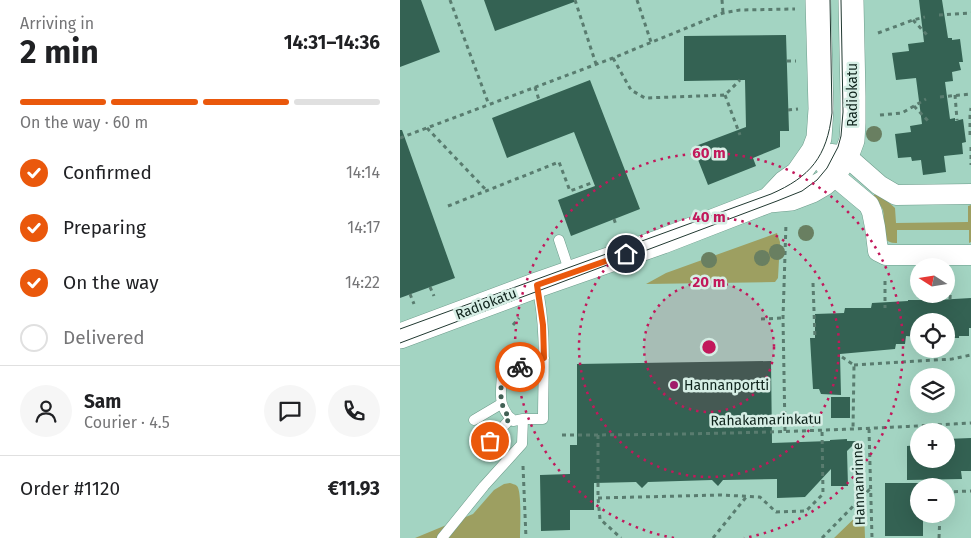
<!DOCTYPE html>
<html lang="en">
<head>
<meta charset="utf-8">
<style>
	body { margin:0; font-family:"Fira Sans",sans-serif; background:#f6f6f6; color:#202124; height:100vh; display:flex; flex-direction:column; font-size:19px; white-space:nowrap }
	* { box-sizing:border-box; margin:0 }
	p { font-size:16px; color:#757577 }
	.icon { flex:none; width:28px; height:28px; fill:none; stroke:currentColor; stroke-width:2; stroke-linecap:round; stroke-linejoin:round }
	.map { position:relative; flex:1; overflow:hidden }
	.drawer { display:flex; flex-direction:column; background:#fff; width:400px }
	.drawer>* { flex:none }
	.needle { width:32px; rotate:282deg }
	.buttons { position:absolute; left:510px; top:258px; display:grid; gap:10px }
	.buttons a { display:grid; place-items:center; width:45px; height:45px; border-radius:50%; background:#fff; box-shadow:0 5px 20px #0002; font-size:25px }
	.pin { position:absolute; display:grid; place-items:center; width:42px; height:42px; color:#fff; margin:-21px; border:2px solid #fff; border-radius:50%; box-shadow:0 1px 5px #0007 }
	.courier { position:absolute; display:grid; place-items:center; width:50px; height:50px; margin:-25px; border:4px solid #ea580c; border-radius:50%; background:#fff; color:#222; box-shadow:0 1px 6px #0007 }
	.head em { font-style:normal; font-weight:700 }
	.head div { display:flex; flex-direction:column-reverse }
	.head { display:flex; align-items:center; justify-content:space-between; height:85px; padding:0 20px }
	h1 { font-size:32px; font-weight:700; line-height:38px }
	.bar { display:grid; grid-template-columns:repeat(4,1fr); gap:8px 5px; align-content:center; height:60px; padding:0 20px }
	.bar i { height:6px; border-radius:4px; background:#e0e0e0 }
	.bar .selected { background:#ea580c }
	.bar p { grid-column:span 4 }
	.line { display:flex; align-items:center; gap:12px; padding:0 20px; border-top:1px solid #e0e0e0 }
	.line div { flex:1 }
	.round { display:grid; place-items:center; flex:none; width:52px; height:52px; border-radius:26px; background:#f6f6f6 }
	ol { padding:0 20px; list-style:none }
	li { display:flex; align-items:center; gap:15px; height:55px }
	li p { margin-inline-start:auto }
	li .icon { padding:5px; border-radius:50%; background:#ea580c; color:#fff; stroke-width:4 }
	li:last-child { color:#757577 }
	li i { width:28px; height:28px; border:2px solid #e0e0e0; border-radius:50% }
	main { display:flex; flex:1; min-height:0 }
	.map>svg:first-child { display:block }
	.green { fill:#9d9f61 }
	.building { fill:#346253 }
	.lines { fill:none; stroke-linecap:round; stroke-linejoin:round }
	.service-casing { stroke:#6d9c8b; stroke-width:11 }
	.minor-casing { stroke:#6d9c8b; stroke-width:21 }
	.tertiary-casing { stroke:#6d9c8b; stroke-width:26 }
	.path { stroke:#597c6f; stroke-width:3; stroke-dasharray:4 4; stroke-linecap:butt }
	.service { stroke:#fff; stroke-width:10 }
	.minor { stroke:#fff; stroke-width:20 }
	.tertiary { stroke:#fff; stroke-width:25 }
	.tram { stroke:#213931; stroke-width:1 }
	.tree { fill:#697f61 }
	.done { stroke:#426055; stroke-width:5; stroke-dasharray:0 9 }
	.route { stroke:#ea580c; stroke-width:6 }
	.ring { fill:none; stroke:#c2185b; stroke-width:2.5; stroke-dasharray:2.5 5 }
	.poi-dot { fill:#a01b6a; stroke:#d6eee5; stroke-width:2 }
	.labels { text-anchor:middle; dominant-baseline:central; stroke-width:5; stroke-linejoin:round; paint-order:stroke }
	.street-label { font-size:14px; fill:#0e221b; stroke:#d6eee5 }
	.poi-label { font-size:14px; fill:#0e221b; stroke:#d6eee5; text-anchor:start }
	.centre { fill:#c2185b; stroke:#d6eee5; stroke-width:2.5 }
	.ring-label { font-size:15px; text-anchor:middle; font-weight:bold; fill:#c2185b; stroke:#d6eee5; stroke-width:5; stroke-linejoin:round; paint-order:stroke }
</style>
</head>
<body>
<main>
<section class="drawer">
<div class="head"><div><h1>2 min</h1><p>Arriving in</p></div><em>14:31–14:36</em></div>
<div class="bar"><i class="selected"></i><i class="selected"></i><i class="selected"></i><i></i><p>On the way · 60 m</p></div>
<ol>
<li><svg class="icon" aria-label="check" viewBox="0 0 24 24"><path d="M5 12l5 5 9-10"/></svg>Confirmed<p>14:14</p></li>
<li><svg class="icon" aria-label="check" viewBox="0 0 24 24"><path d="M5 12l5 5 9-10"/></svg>Preparing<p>14:17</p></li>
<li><svg class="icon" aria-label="check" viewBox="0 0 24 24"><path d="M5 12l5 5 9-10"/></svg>On the way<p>14:22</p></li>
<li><i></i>Delivered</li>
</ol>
<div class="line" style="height:90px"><a class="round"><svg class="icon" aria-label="person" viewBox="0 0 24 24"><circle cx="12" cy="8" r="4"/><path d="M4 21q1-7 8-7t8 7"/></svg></a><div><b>Sam</b><p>Courier · 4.5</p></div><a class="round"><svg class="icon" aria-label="chat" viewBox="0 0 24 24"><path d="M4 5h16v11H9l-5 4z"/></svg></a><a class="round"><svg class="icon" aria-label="phone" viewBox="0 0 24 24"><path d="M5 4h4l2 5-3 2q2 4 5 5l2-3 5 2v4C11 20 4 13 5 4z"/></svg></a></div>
<div class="line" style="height:65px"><div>Order #1120</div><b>€11.93</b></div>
</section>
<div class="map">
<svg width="571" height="538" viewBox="0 0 571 538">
	<rect width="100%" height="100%" fill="#a3d4c2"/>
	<path class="green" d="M477,192L495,208L496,223L568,222V206L571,205V242L569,243V230H497V243C477,244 486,223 483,210C481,205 477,201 472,197Z
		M377,233L380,242L378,278L375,282L246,284L266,273Z
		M110,483C112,484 115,484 117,486C122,491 120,530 120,538H15L73,514L94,490L104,484Z
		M464,509L465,538H434Z"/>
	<path class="building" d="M0,0H21L40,52L0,67Z
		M84,0H174V2L95,31Z
		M519,0H542L548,38H552V40L560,39L563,62H559L561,70L552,72L553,81L545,82L550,119L555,118V121L563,119L566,142L562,143L563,154L544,156L546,172L523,175L521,160L512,161L511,157L498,158L495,134L511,132L510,126L522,124L516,78L496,80L492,53L509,51L508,44L524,42Z
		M386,35L389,131H380V147L353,158L356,166L308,185L293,147L346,127L345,80L284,81V36Z
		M190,80L240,209L171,236L158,200L195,186L174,132L107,158L92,118Z
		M0,130H2L55,278L0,298Z
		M571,298V328H569V336H559V338H546V321H519V337L506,336L505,344H496L495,349L440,354L441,395L421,394L419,389H413L410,338H415V314L444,313L445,308H471L472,303L508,301V300H537Z
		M371,361L372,443L430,441V440L447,439V441H457L447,451L448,486H431V469L405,497L377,498V479L323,480L318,486L312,480L248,482L242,488L236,482L194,483V510H170V530L141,531L140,475L170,474V445H177V364Z
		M431,397H450V418H431Z
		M571,438V471H561L562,479L507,480V446L519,445V459H546V439Z
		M485,483H523V486H519V514H523V536H485Z"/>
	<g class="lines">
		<g class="service-casing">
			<path id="service" d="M159,240L170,273
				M137,286C147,330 143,375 143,419H123L113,421C97,405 101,395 102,374L144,358
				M74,420L101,404
				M90,441L111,418
				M42,538L84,486L122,444L123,419"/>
		</g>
		<g class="minor-casing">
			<path id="minor" d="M414,151L433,175L469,205L472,212L475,227L478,251L486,255H571
				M431,154L446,156L479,185L496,195L571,194"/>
		</g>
		<g class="tertiary-casing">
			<path id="tertiary" d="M369,200L385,183L398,174L414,151L419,138L421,109L418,0
				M0,336L137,285L263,241L369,200L391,198L412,190L424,183L433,175L446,156L452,140L453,123V96L451,0"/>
		</g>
		<path class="path" d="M50,0L89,105
			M175,0L196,64
			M237,0L251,42
			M322,0L323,13
			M539,15L571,13
			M513,20L528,36
			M478,33L513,20L525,17
			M213,58L231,90L245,98L325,95L340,80
			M387,61H396
			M135,87L139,100
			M325,95L340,135
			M555,95L557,120
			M540,97L571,94
			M514,106L530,123
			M388,110L398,109
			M480,115L502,113L526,99
			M27,128L87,191
			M570,135V116L571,108
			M0,138L213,58L323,13L340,10L395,9
			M571,147V165
			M48,206L159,162L170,191L194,182
			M214,219L216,225
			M485,281V308
			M413,283L415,338
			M30,287L34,296
			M10,294L14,304
			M550,299L551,278
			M361,319L383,318
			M113,325L119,318
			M442,357L454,365L453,429
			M454,365L552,359L571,355
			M469,429L472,538
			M385,431L383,318L386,223
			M162,435C299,435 435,431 571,423
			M198,435V498L200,519L221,538
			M123,466L126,538
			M546,492L571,491
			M198,498L321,495L360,497L376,512L406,511L423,494L422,430
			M313,538L347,496
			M422,538L470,489
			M539,538L540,514"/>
		<use href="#service" class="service"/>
		<use href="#minor" class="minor"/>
		<use href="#tertiary" class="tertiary"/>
		<path class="tram" d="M0,329L371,194C410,177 427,157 432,113L430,0
			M0,343L377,201L402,191L417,180L427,168L438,147L441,136L443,112L441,0"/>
	</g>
	<g class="tree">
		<circle cx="474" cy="134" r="8"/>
		<circle cx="406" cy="233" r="8"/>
		<circle cx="377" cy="252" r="8"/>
		<circle cx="362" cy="258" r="8"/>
		<circle cx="309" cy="260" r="8"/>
	</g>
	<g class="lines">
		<path class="done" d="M90,441L110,418C98,405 101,391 102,374L120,367"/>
		<path class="route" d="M120,367L144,358L143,325L137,285L226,254"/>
	</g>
	<circle cx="309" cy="347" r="65" fill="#c2185b" fill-opacity=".12"/>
	<g class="ring">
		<circle cx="309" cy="347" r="65"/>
		<circle cx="309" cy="347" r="130"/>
		<path d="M274 538A194 194 0 1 1 344 538"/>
	</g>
	<circle class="poi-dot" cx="274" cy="385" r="5"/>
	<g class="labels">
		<g class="street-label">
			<text transform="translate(452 95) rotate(-90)">Radiokatu</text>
			<text transform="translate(86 304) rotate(-21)">Radiokatu</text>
			<text transform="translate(366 420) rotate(-1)">Rahakamarinkatu</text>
			<text transform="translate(459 484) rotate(-92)">Hannanrinne</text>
		</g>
		<g class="poi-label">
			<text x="284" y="385">Hannanportti</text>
		</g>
	</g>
	<circle cx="309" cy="347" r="8" class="centre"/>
	<g class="ring-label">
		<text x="309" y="158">60 m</text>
		<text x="309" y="222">40 m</text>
		<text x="309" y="287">20 m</text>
	</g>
</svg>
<div class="buttons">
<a><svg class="needle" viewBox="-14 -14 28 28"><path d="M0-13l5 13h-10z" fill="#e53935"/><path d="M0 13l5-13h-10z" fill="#757577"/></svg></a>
<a><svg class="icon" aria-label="locate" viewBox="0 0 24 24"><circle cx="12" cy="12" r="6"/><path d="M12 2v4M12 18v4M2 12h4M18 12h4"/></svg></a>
<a><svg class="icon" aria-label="layers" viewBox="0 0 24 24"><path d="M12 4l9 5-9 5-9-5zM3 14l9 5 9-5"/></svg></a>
<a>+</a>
<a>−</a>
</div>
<div class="pin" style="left:90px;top:441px;background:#ea580c"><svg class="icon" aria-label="bag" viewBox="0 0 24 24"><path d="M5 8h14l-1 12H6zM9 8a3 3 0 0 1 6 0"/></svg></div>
<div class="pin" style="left:226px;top:254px;background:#1f2937"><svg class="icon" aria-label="home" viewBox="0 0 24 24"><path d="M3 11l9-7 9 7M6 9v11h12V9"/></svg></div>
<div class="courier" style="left:120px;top:367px"><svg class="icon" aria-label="bike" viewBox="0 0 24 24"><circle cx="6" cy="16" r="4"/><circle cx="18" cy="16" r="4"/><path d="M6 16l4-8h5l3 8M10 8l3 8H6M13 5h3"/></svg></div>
</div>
</main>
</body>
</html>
